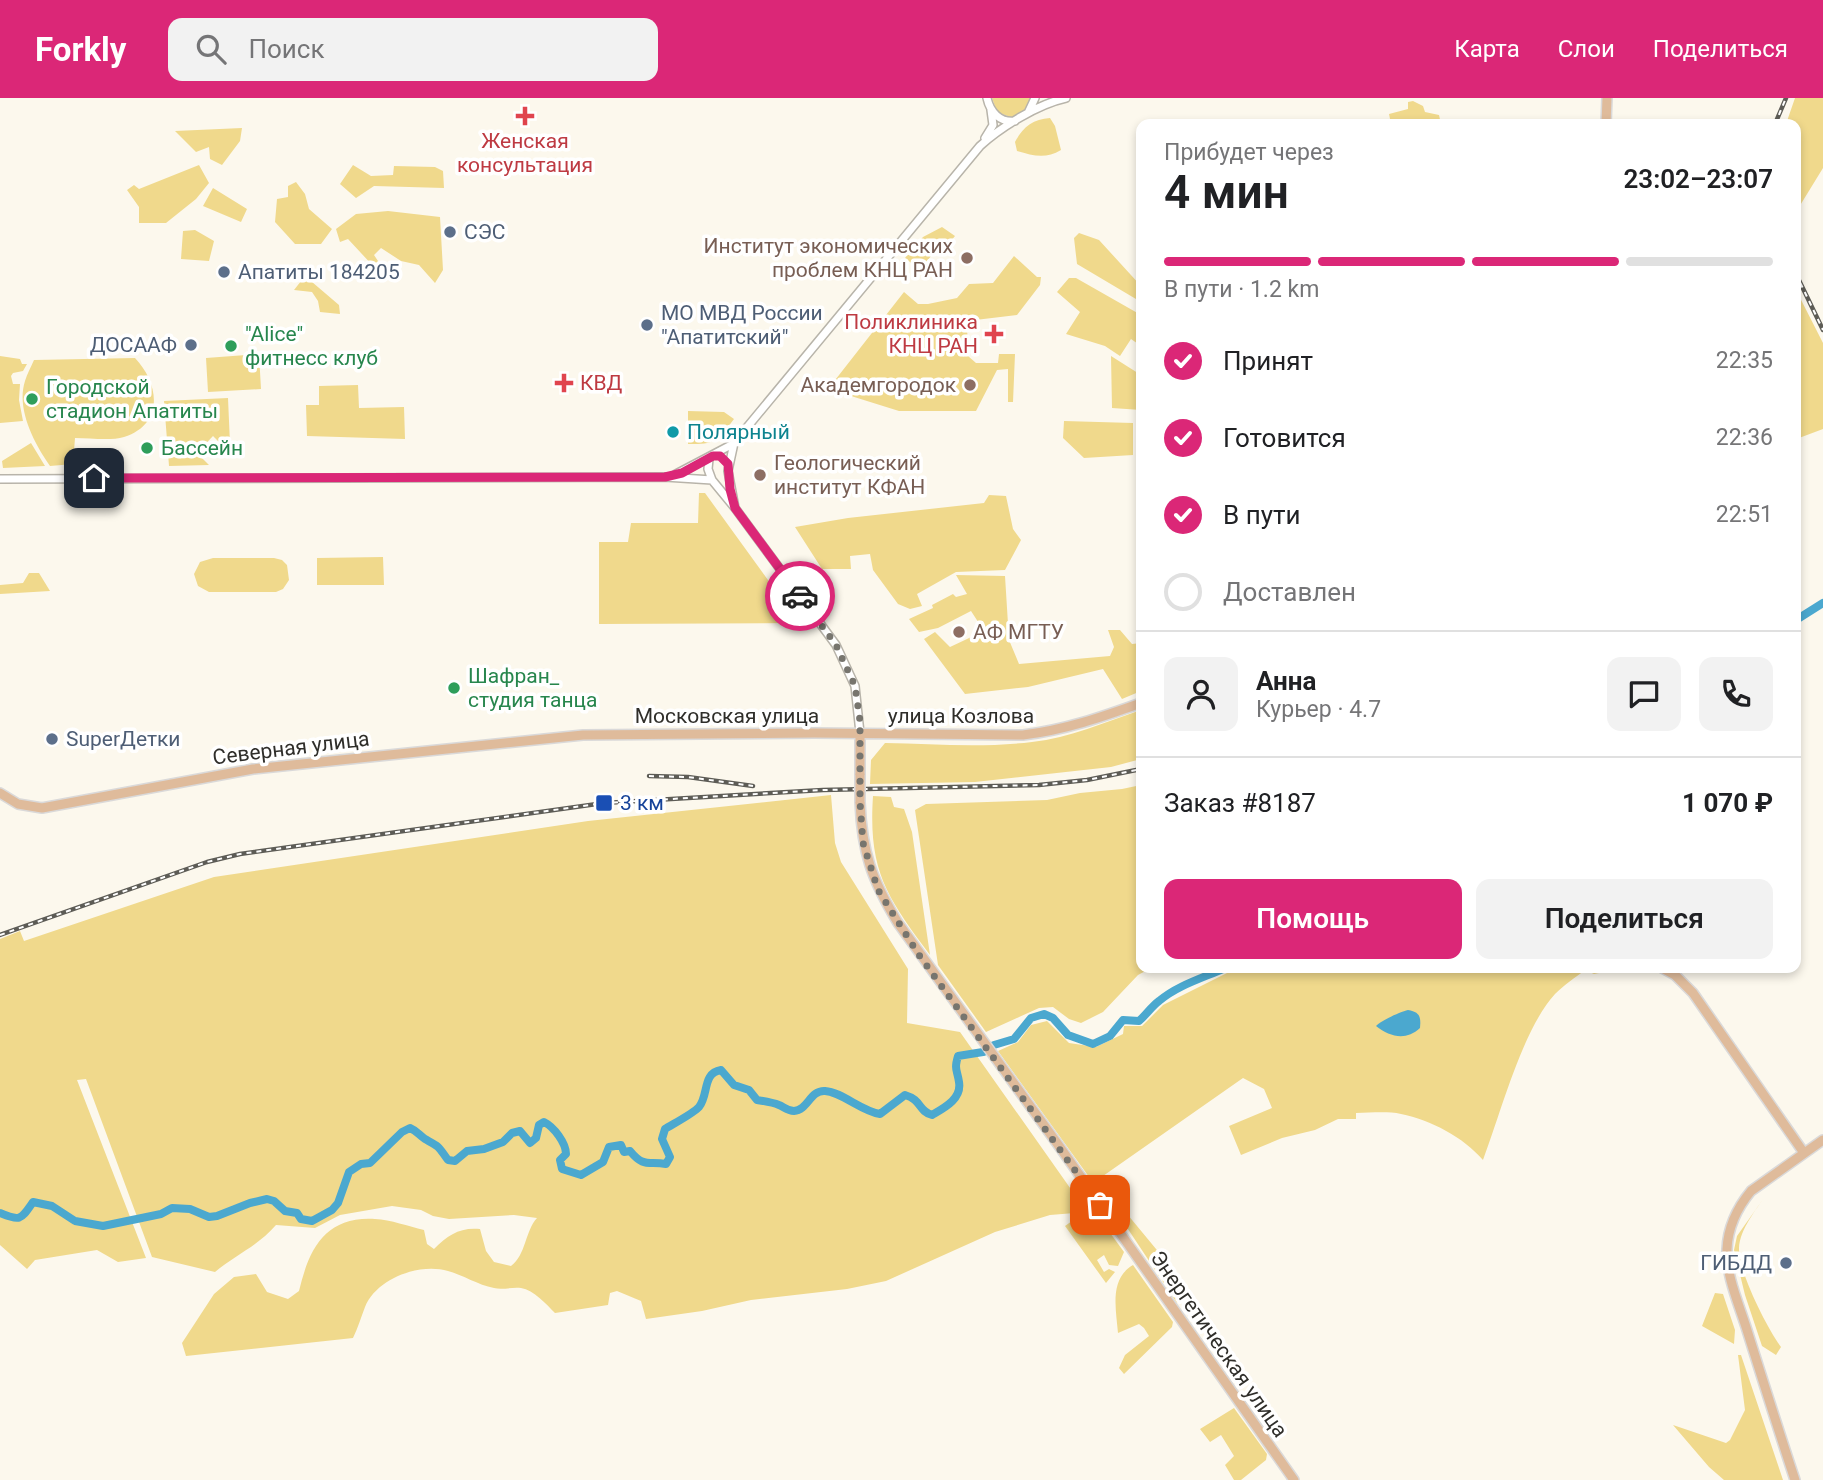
<!DOCTYPE html>
<html lang="ru">
<head>
<meta charset="utf-8">
<style>
	body { margin:0; font-family:Roboto,sans-serif; background:#f2f2f2; color:#202124; height:100vh; display:flex; flex-direction:column; font-size:26px; white-space:nowrap }
	* { box-sizing:border-box; margin:0 }
	p { font-size:23px; color:#757577 }
	.icon { flex:none; width:38px; height:38px; fill:none; stroke:currentColor; stroke-width:2; stroke-linecap:round; stroke-linejoin:round }
	.map { position:relative; flex:1; overflow:hidden }
	.details { position:absolute; left:1136px; top:21px; width:665px; height:854px; display:flex; flex-direction:column; background:#fff; border-radius:14px; box-shadow:0 4px 10px #0003 }
	.details>* { flex:none }
	.pin { position:absolute; display:grid; place-items:center; width:60px; height:60px; color:#fff; margin:-30px; border-radius:14px; box-shadow:0 4px 10px #0006 }
	.courier { position:absolute; display:grid; place-items:center; width:70px; height:70px; margin:-35px; border:5px solid #db2777; border-radius:50%; background:#fff; color:#222; box-shadow:0 2px 9px #0007 }
	.summary em { font-style:normal; font-weight:600 }
	.summary div { display:flex; flex-direction:column-reverse }
	.summary { display:flex; align-items:center; justify-content:space-between; height:119px; padding:0 28px }
	h1 { font-size:46px; font-weight:600; line-height:52px }
	.bar { display:grid; grid-template-columns:repeat(4,1fr); gap:10px 7px; align-content:center; height:84px; padding:0 28px }
	.bar i { height:9px; border-radius:5px; background:#e0e0e0 }
	.bar .on { background:#db2777 }
	.bar p { grid-column:span 4 }
	.line { display:flex; align-items:center; gap:18px; padding:0 28px; border-top:2px solid #e0e0e0 }
	.line div { flex:1 }
	.round { display:grid; place-items:center; flex:none; width:74px; height:74px; border-radius:14px; background:#f2f2f2 }
	ol { padding:0 28px; list-style:none }
	li { display:flex; align-items:center; gap:21px; height:77px }
	li p { margin-inline-start:auto }
	li .icon { padding:7px; border-radius:50%; background:#db2777; color:#fff; stroke-width:4 }
	li:last-child { color:#757577 }
	li i { width:38px; height:38px; border:4px solid #e0e0e0; border-radius:50% }
	.button { display:flex; gap:14px; margin-top:auto; padding:14px 28px }
	.button a { flex:1; height:80px; border-radius:14px; background:#db2777; color:#fff; font-size:28px; font-weight:600; line-height:80px; text-align:center }
	.button a+a { background:#f2f2f2; color:#202124 }
	header { display:flex; align-items:center; gap:42px; box-sizing:border-box; height:98px; padding:0 35px; background:#db2777; color:#fff }
	header strong { font-size:33px }
	nav { display:flex; gap:38px; margin-inline-start:auto; font-size:24px }
	.search { width:490px; height:63px; background:#f2f2f2; display:flex; align-items:center; gap:18px; box-sizing:border-box; padding:0 24px; border-radius:14px; color:#757577; font-size:26px }
	.map>svg:first-child { display:block }
	.green { fill:#f0d98c }
	.water { fill:#4ba8cf }
	.lines { fill:none; stroke-linecap:round; stroke-linejoin:round }
	.river { stroke:#4ba8cf; stroke-width:8 }
	.minor-casing { stroke:#b8b4aa; stroke-width:10 }
	.major-casing { stroke:#dad9d9; stroke-width:12 }
	.minor { stroke:#fff; stroke-width:7 }
	.major { stroke:#dfbb9b; stroke-width:9 }
	.rail-casing { stroke:#5d5c56; stroke-width:4.5 }
	.rail { stroke:#fff; stroke-width:2; stroke-dasharray:5; stroke-linecap:butt }
	.major-bridge-casing { stroke:#dad9d9; stroke-width:12; stroke-linecap:butt }
	.major-bridge { stroke:#dfbb9b; stroke-width:9 }
	.done { stroke:#77756e; stroke-width:7; stroke-dasharray:0 12.6 }
	.route { stroke:#db2777; stroke-width:9 }
	.health-dot { fill:#e0444e; stroke:#fff; stroke-width:2.5 }
	.service-dot { fill:#5c6f8a; stroke:#fff; stroke-width:2.5 }
	.education-dot { fill:#8d6e63; stroke:#fff; stroke-width:2.5 }
	.leisure-dot { fill:#2e9e5b; stroke:#fff; stroke-width:2.5 }
	.culture-dot { fill:#0f9aa8; stroke:#fff; stroke-width:2.5 }
	.transit-dot { fill:#1a4fb4; stroke:#fff; stroke-width:2.5 }
	.labels { text-anchor:middle; dominant-baseline:central; stroke-width:7; stroke-linejoin:round; paint-order:stroke }
	.health-label { font-size:21px; fill:#be3a42; stroke:#fff }
	.service-label { font-size:21px; fill:#4e5e75; stroke:#fff; text-anchor:start }
	.education-label { font-size:21px; fill:#785e54; stroke:#fff; text-anchor:end }
	.leisure-label { font-size:21px; fill:#27864d; stroke:#fff; text-anchor:start }
	.culture-label { font-size:21px; fill:#0d838f; stroke:#fff; text-anchor:start }
	.street-label { font-size:21px; fill:#2f2e2a; stroke:#fff }
	.transit-label { font-size:21px; fill:#164399; stroke:#fff; text-anchor:start }
</style>
</head>
<body>
<header>
<strong>Forkly</strong>
<div class="search"><svg class="icon" aria-label="search" viewBox="0 0 24 24"><circle cx="10" cy="10" r="6"/><path d="M15 15l6 6"/></svg>Поиск</div>
<nav><a>Карта</a><a>Слои</a><a>Поделиться</a></nav>
</header>
<div class="map">
<svg width="1823" height="1382" viewBox="0 0 1823 1382">
	<rect width="100%" height="100%" fill="#fcf8ed"/>
	<path class="green" d="M992,0H1031L1028,11L1013,20L997,14Z
		M1795,0H1823V70L1796,114V26H1786Z
		M1413,3L1423,8L1425,14L1439,17L1441,26H1391L1389,16L1408,11V4Z
		M1050,20L1055,28L1061,52C1046,61 1034,58 1017,53L1015,44C1023,29 1033,21 1050,20Z
		M242,30L240,43L222,67L210,61L209,49L196,54L175,33Z
		M199,67L209,85L196,101L166,125H139V109L127,92L134,87L139,91Z
		M353,67L371,78L393,77L394,68L435,69L443,73L444,90L374,88L356,100L340,86Z
		M296,84L305,96L309,111L332,131L321,146H295L275,124L277,101L288,99V88Z
		M213,90L247,111L241,124L203,108Z
		M388,113L440,119L443,172L435,185L419,167L401,163L381,150L374,157L380,166L374,169L348,141L340,144L336,131L356,116Z
		M942,129L955,138L947,148H939L920,172L905,160L923,139Z
		M195,132L214,143L209,163L181,161L183,133Z
		M1079,135L1099,142L1141,188V204L1077,166L1074,140Z
		M1014,158L1037,179H1041L1040,187L1017,217L967,223L968,258L976,265H998L999,256H1015L1013,304H1008V271L997,272L976,313H899L851,298L832,286L904,194L918,206H928L957,200L969,186L993,185Z
		M305,178L339,207L340,216L320,214L318,203L312,194L294,192Z
		M1069,180H1076L1141,217V248L1131,241L1120,258L1105,248L1066,236L1080,214L1057,194Z
		M1796,192L1823,245V331L1799,340L1796,339Z
		M259,256L261,291L208,294L206,260Z
		M0,258L20,261L22,266H27L23,273L13,275L11,278L13,286H20L19,302L23,323L0,325Z
		M1111,258L1141,277V312L1112,310Z
		M135,260C159,285 165,326 124,339C111,343 90,340 75,340L73,366L50,368C34,345 16,311 25,283C27,276 31,269 34,262Z
		M358,287L359,310L404,309L405,341L307,338L306,307H319V288Z
		M228,300L230,346L226,351L213,338L197,355L209,367L169,368L164,303Z
		M688,313L724,314L734,321C718,342 715,347 688,346Z
		M1064,323L1133,325V357L1084,360L1063,340Z
		M31,345L45,368L3,370L2,363Z
		M699,395H705L799,525L599,526V444H628L631,425H698Z
		M989,397L1006,398L1013,431L1021,442L1005,472L956,474L917,496L922,508L910,511L898,506L873,472L870,456L850,458L851,471H822L795,429L848,420L984,405Z
		M383,459L384,487H317V460Z
		M213,460H274L282,462L287,467L289,482L283,491L276,494H209L198,488L194,476L200,464Z
		M29,475H39L50,493L0,496V487L23,485Z
		M956,477L1005,478L1009,542L1019,566L1110,558L1114,549L1108,532H1120L1132,546L1141,545V593L1122,601L1103,571L1028,589L965,596L924,541L935,534L950,549L984,533L971,513L938,530L919,534L909,521L933,510L932,507L953,496L956,499L967,496Z
		M1141,612V661L1111,669L975,684L870,686L871,662L885,645C934,646 983,650 1032,644C1070,640 1105,624 1141,612Z
		M1141,687V870H1151L1138,877L1103,914L1081,925L1069,921L1053,909L1039,910L986,934L938,867L915,712L926,706L1047,702L1080,695L1122,691Z
		M831,697L835,745L841,764L908,871L907,925L960,934L1087,1114L1050,1117L995,1134L886,1183L847,1191L751,1202L702,1213L646,1221L641,1203L617,1193L610,1195L608,1207L555,1215C546,1206 534,1192 521,1190C512,1189 502,1192 494,1190C478,1187 463,1177 448,1173C419,1165 377,1180 365,1209C361,1219 358,1230 353,1240L186,1258L182,1245L214,1196L234,1179L256,1176L267,1194L288,1201L299,1193C309,1151 325,1118 375,1121C391,1122 408,1128 424,1132L427,1146L434,1151C448,1137 460,1129 480,1131L486,1153L494,1164L511,1168C526,1157 525,1133 537,1120L514,1117L449,1121L433,1118L421,1112L392,1108L340,1117L315,1130L276,1127C258,1148 235,1157 215,1174L152,1159L86,981L77,982L146,1160L118,1164L97,1152L35,1162L27,1171L0,1147V841L20,833L24,843L214,779L588,723Z
		M873,698L891,699L894,709L904,711L912,734L930,857C887,799 868,773 873,698Z
		M1237,870H1624L1594,876L1585,872C1576,879 1564,887 1555,896C1522,932 1501,1015 1483,1062C1463,1039 1431,1022 1401,1016C1387,1013 1370,1015 1356,1015V1021H1338L1315,1032L1282,1040L1241,1057L1229,1028L1272,1010L1264,991L1243,980L1103,1078L1097,1090L998,953L1018,944L1031,927L1047,923L1069,945L1096,949L1123,936L1124,928H1142L1163,907Z
		M1766,1097C1756,1112 1740,1131 1739,1150C1738,1173 1767,1230 1781,1249L1776,1257L1762,1248L1745,1197L1734,1152L1737,1138Z
		M1118,1105L1185,1186L1177,1205L1112,1107Z
		M1072,1123L1084,1128H1105L1124,1154L1118,1168L1109,1167L1104,1157L1097,1162L1104,1174L1109,1171L1115,1174L1106,1185L1065,1128Z
		M1133,1167L1173,1224L1172,1229L1124,1276L1119,1270L1125,1257L1149,1238L1144,1230L1139,1226L1118,1235C1116,1211 1109,1181 1133,1167Z
		M1715,1195L1723,1196L1735,1232L1734,1246L1702,1228Z
		M1738,1257H1741L1783,1382H1724L1709,1369L1673,1327L1726,1345L1730,1342L1745,1312Z
		M1234,1310L1267,1356L1266,1362L1241,1382H1234L1225,1367L1234,1358L1221,1337L1210,1344L1200,1331Z"/>
	<path class="water" d="M1408,912C1420,914 1421,919 1420,930C1406,943 1390,939 1376,928C1382,922 1400,914 1408,912Z"/>
	<g class="lines">
		<path class="river" d="M1796,522L1823,505
			M994,947L1014,941L1031,920L1044,916L1053,920L1068,937L1093,946L1110,938L1123,922L1139,923C1146,917 1151,909 1159,903C1178,887 1203,880 1225,870
			M0,1115C21,1124 21,1121 33,1104L52,1108L75,1123L103,1128L161,1116L172,1110L190,1111L209,1119L217,1118L250,1105L267,1101L274,1103L285,1113L297,1115L301,1121L312,1123L332,1112L338,1105L349,1074L361,1066L370,1065L402,1034L410,1030C417,1033 419,1037 425,1041C441,1050 437,1047 448,1062L455,1063L467,1053L484,1051L503,1044L512,1035L520,1033L530,1045L536,1040L539,1027L544,1024C554,1029 566,1045 566,1056L560,1062L562,1071L581,1077L603,1064L609,1049L621,1047L624,1054L630,1053C644,1070 648,1063 666,1066L670,1059L662,1041L665,1031C673,1026 694,1015 699,1009C709,997 702,975 721,972L734,987L749,992L757,1002C764,1003 772,1004 779,1007C784,1009 787,1013 794,1013C808,1012 810,992 825,993C842,994 861,1013 880,1016L905,997C922,1002 918,1013 932,1017C944,1010 962,1001 959,984C957,971 954,972 958,958L983,954"/>
		<g class="minor-casing">
			<path id="minor" d="M987,0C990,14 1000,25 1015,23
				M1028,15L1035,0
				M985,40L993,27L991,12
				M709,361L708,371L712,382L735,410L836,547L855,588L860,635
				M676,376L733,346
				M0,381L665,379L712,382
				M735,410L728,373L734,345L980,48C1001,29 1038,6 1066,0"/>
		</g>
		<g class="major-casing">
			<path id="major" d="M1606,26L1607,0
				M860,677V635
				M0,695L18,706L42,710L253,671L583,637L814,635L1023,637C1065,632 1102,619 1141,605
				M860,704C862,755 872,782 898,825L1059,1048L1294,1382
				M1662,870L1675,877L1693,895L1804,1055
				M1795,1382C1778,1331 1762,1280 1746,1229C1738,1204 1726,1177 1727,1151C1728,1128 1737,1110 1751,1093L1823,1042"/>
		</g>
		<use href="#minor" class="minor"/>
		<use href="#major" class="major"/>
		<g class="rail-casing">
			<path id="rail" d="M1775,26L1786,0
				M1796,176L1823,232
				M649,678L688,679L753,688
				M0,837L207,764L240,756L604,705L823,692L1039,687L1087,682L1141,671"/>
		</g>
		<use href="#rail" class="rail"/>
		<g class="major-bridge-casing">
			<path id="major-bridge" d="M860,677V704"/>
		</g>
		<use href="#major-bridge" class="major-bridge"/>
	</g>
	<g class="lines">
		<path class="done" d="M800,498L836,547L855,588L860,623V704L863,745L878,792L919,857L1100,1107"/>
		<path class="route" d="M94,380L665,379L682,375L713,358H720L728,366L730,391L735,410L800,498"/>
	</g>
	<g class="health-dot">
		<path d="M521.5 7.5h7v7h7v7h-7v7h-7v-7h-7v-7h7z"/>
		<path d="M990.5 225.5h7v7h7v7h-7v7h-7v-7h-7v-7h7z"/>
		<path d="M560.5 274.5h7v7h7v7h-7v7h-7v-7h-7v-7h7z"/>
	</g>
	<g class="service-dot">
		<circle cx="450" cy="134" r="7"/>
		<circle cx="224" cy="174" r="7"/>
		<circle cx="647" cy="227" r="7"/>
		<circle cx="191" cy="247" r="7"/>
		<circle cx="52" cy="641" r="7"/>
		<circle cx="1786" cy="1165" r="7"/>
	</g>
	<g class="education-dot">
		<circle cx="967" cy="160" r="7"/>
		<circle cx="970" cy="287" r="7"/>
		<circle cx="760" cy="377" r="7"/>
		<circle cx="959" cy="534" r="7"/>
	</g>
	<g class="leisure-dot">
		<circle cx="231" cy="248" r="7"/>
		<circle cx="32" cy="301" r="7"/>
		<circle cx="147" cy="350" r="7"/>
		<circle cx="454" cy="590" r="7"/>
	</g>
	<circle class="culture-dot" cx="673" cy="334" r="7"/>
	<rect class="transit-dot" x="595" y="696" width="18" height="18" rx="3.5"/>
	<g class="labels">
		<g class="health-label">
			<text x="525" y="43">Женская<tspan x="525" dy="24">консультация</tspan></text>
			<text x="978" y="224" text-anchor="end">Поликлиника<tspan x="978" dy="24">КНЦ РАН</tspan></text>
			<text x="580" y="285" text-anchor="start">КВД</text>
		</g>
		<g class="service-label">
			<text x="464" y="134">СЭС</text>
			<text x="238" y="174">Апатиты 184205</text>
			<text x="661" y="215">МО МВД России<tspan x="661" dy="24">"Апатитский"</tspan></text>
			<text x="177" y="247" text-anchor="end">ДОСААФ</text>
			<text x="66" y="641">SuperДетки</text>
			<text x="1772" y="1165" text-anchor="end">ГИБДД</text>
		</g>
		<g class="education-label">
			<text x="953" y="148">Институт экономических<tspan x="953" dy="24">проблем КНЦ РАН</tspan></text>
			<text x="956" y="287">Академгородок</text>
			<text x="774" y="365" text-anchor="start">Геологический<tspan x="774" dy="24">институт КФАН</tspan></text>
			<text x="973" y="534" text-anchor="start">АФ МГТУ</text>
		</g>
		<g class="leisure-label">
			<text x="245" y="236">"Alice"<tspan x="245" dy="24">фитнесс клуб</tspan></text>
			<text x="46" y="289">Городской<tspan x="46" dy="24">стадион Апатиты</tspan></text>
			<text x="161" y="350">Бассейн</text>
			<text x="468" y="578">Шафран_<tspan x="468" dy="24">студия танца</tspan></text>
		</g>
		<g class="culture-label">
			<text x="687" y="334">Полярный</text>
		</g>
		<g class="street-label">
			<text x="727" y="618">Московская улица</text>
			<text x="961" y="618">улица Козлова</text>
			<text transform="translate(291 650) rotate(-7)">Северная улица</text>
			<text transform="translate(1219 1246) rotate(55)">Энергетическая улица</text>
		</g>
		<g class="transit-label">
			<text x="620" y="705">3 км</text>
		</g>
	</g>
</svg>
<div class="pin" style="left:1100px;top:1107px;background:#ea580c"><svg class="icon" aria-label="bag" viewBox="0 0 24 24"><path d="M5 8h14l-1 12H6zM9 8a3 3 0 0 1 6 0"/></svg></div>
<div class="pin" style="left:94px;top:380px;background:#1f2937"><svg class="icon" aria-label="home" viewBox="0 0 24 24"><path d="M3 11l9-7 9 7M6 9v11h12V9"/></svg></div>
<div class="courier" style="left:800px;top:498px"><svg class="icon" aria-label="car" viewBox="0 0 24 24"><path d="M5 17H2v-5l4-1 3-4h7l3 4 3 1v5h-3M9 17h6M6 11h13"/><circle cx="7" cy="17" r="2"/><circle cx="17" cy="17" r="2"/></svg></div>
<section class="details">
<div class="summary"><div><h1>4 мин</h1><p>Прибудет через</p></div><em>23:02–23:07</em></div>
<div class="bar"><i class="on"></i><i class="on"></i><i class="on"></i><i></i><p>В пути · 1.2 km</p></div>
<ol>
<li><svg class="icon" aria-label="check" viewBox="0 0 24 24"><path d="M5 12l5 5 9-10"/></svg>Принят<p>22:35</p></li>
<li><svg class="icon" aria-label="check" viewBox="0 0 24 24"><path d="M5 12l5 5 9-10"/></svg>Готовится<p>22:36</p></li>
<li><svg class="icon" aria-label="check" viewBox="0 0 24 24"><path d="M5 12l5 5 9-10"/></svg>В пути<p>22:51</p></li>
<li><i></i>Доставлен</li>
</ol>
<div class="line" style="height:126px"><a class="round"><svg class="icon" aria-label="person" viewBox="0 0 24 24"><circle cx="12" cy="8" r="4"/><path d="M4 21q1-7 8-7t8 7"/></svg></a><div><b>Анна</b><p>Курьер · 4.7</p></div><a class="round"><svg class="icon" aria-label="chat" viewBox="0 0 24 24"><path d="M4 5h16v11H9l-5 4z"/></svg></a><a class="round"><svg class="icon" aria-label="phone" viewBox="0 0 24 24"><path d="M5 4h4l2 5-3 2q2 4 5 5l2-3 5 2v4C11 20 4 13 5 4z"/></svg></a></div>
<div class="line" style="height:91px"><div>Заказ #8187</div><b>1 070 ₽</b></div>
<div class="button"><a>Помощь</a><a>Поделиться</a></div>
</section>
</div>
</body>
</html>
